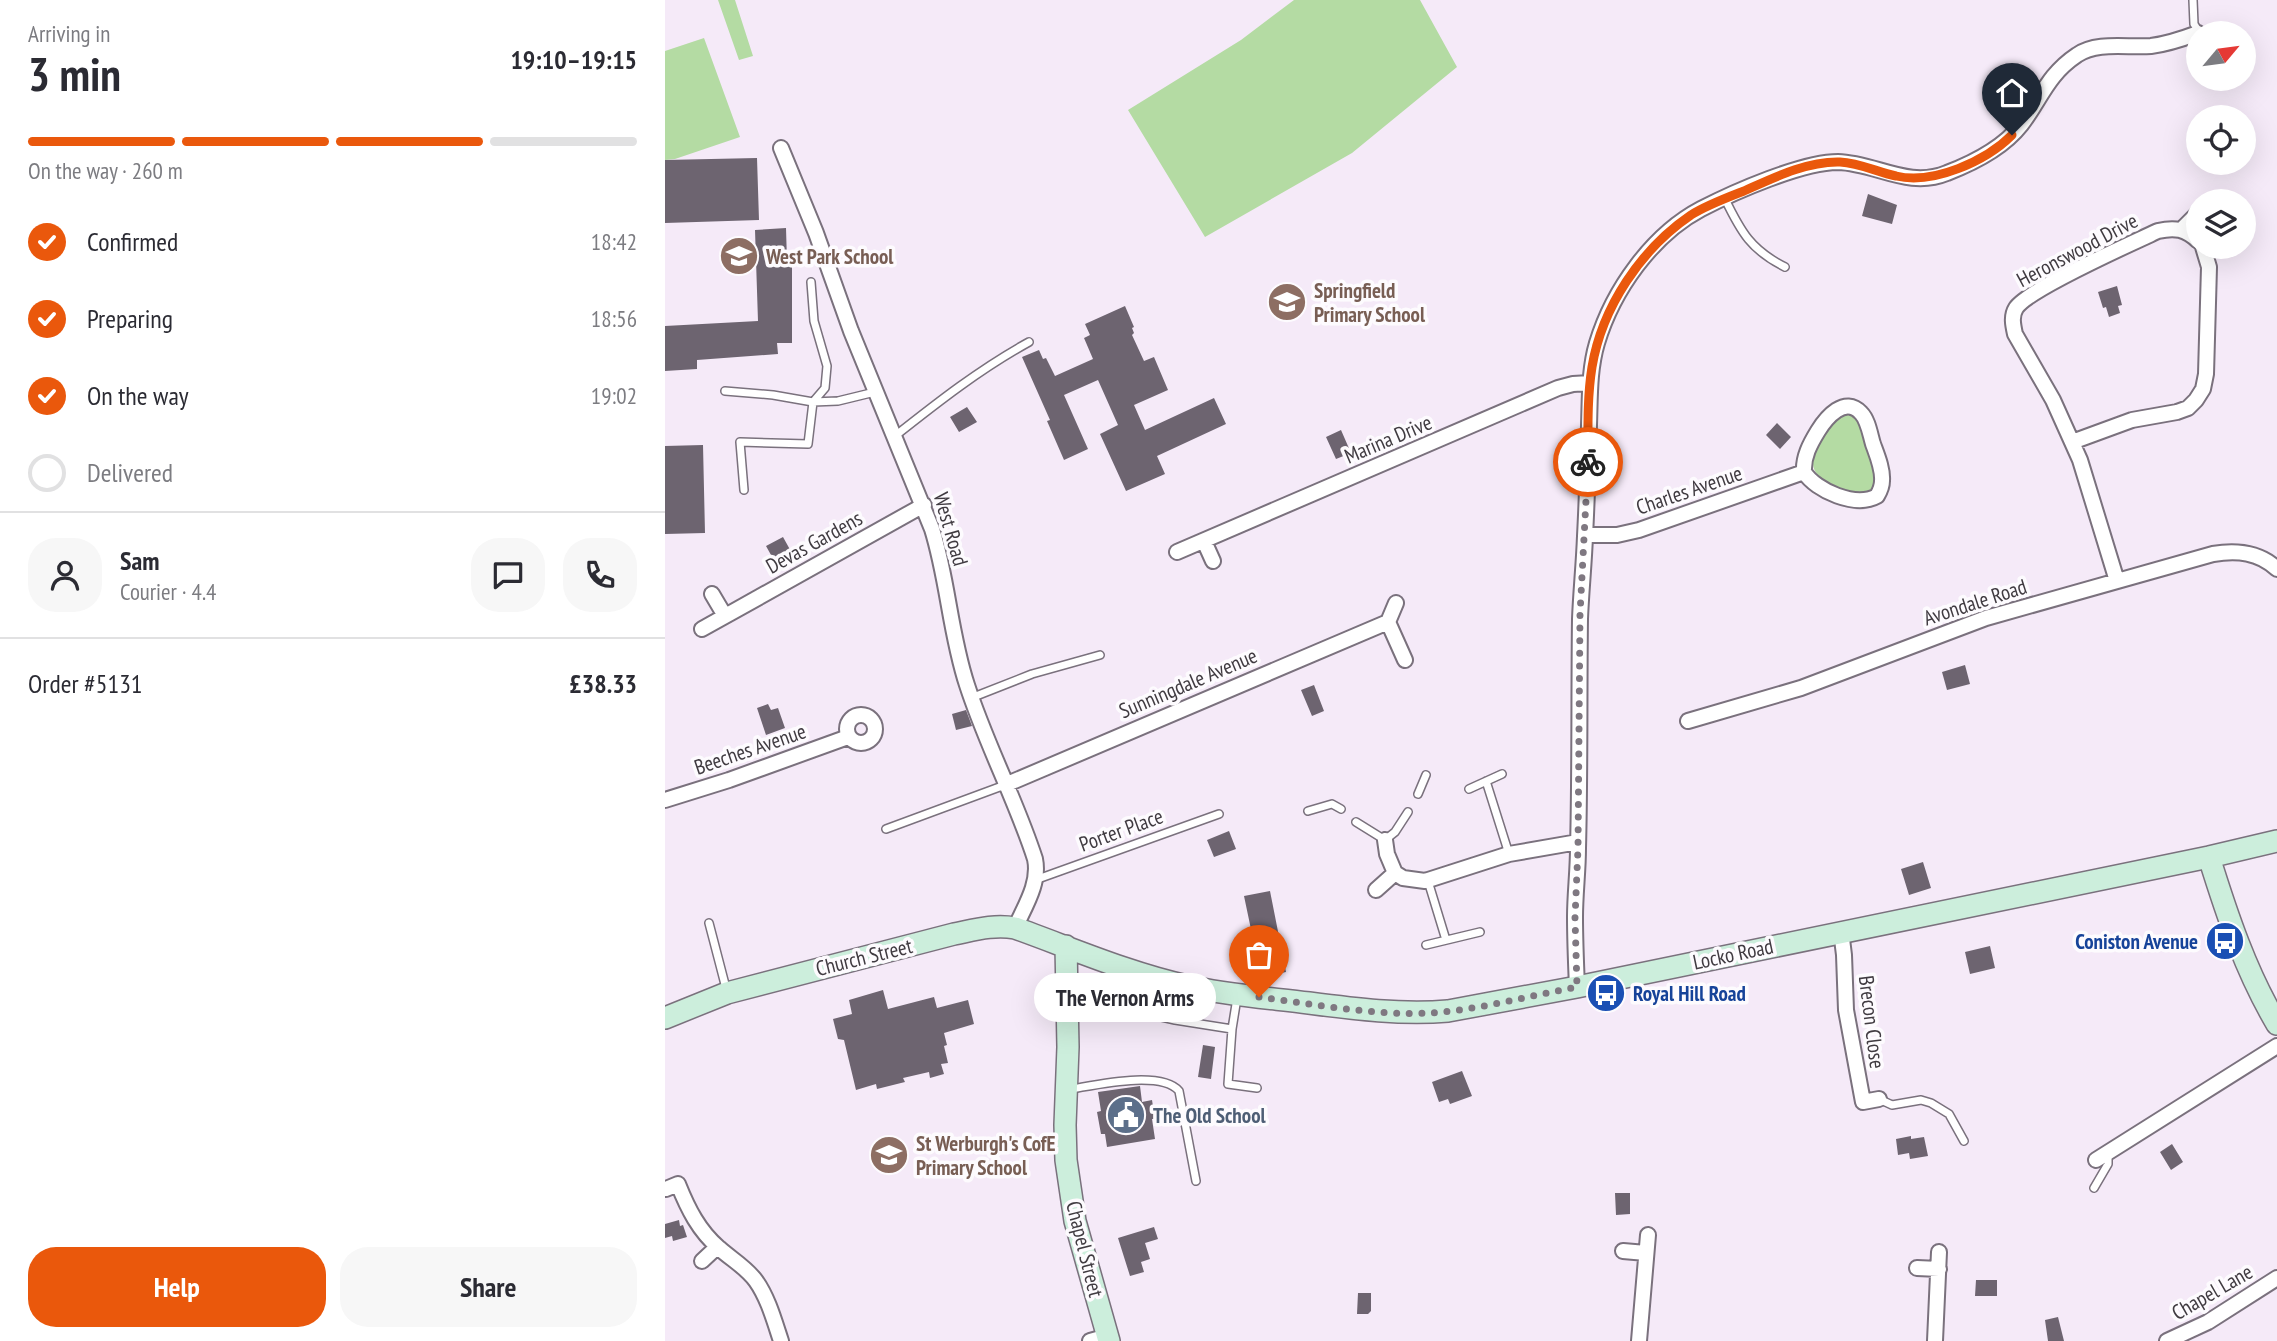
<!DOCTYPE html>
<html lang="en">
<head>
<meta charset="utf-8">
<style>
	body { margin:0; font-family:"PT Sans Narrow",sans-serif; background:#f7f7f7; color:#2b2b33; height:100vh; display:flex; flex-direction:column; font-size:26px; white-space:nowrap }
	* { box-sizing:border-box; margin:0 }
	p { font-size:23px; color:#7c7c81 }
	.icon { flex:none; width:38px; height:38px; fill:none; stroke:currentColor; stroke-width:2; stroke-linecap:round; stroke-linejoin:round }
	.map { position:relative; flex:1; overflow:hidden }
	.details { display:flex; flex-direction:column; background:#fff; width:665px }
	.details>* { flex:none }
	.needle { width:46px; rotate:61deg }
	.controls { position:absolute; left:1521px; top:21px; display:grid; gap:14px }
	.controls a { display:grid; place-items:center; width:70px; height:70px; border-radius:50%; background:#fff; box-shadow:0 7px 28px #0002; font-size:35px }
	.pin { position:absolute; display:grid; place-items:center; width:60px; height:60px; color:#fff; margin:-72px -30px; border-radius:50% 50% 50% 0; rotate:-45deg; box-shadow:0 0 7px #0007 }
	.pin .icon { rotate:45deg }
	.courier { position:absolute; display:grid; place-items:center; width:70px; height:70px; margin:-35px; border:5px solid #ea580c; border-radius:50%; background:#fff; color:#222; box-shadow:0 2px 9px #0007 }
	.bubble { position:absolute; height:49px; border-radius:24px; background:#fff; box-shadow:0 7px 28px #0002; font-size:23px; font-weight:800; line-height:49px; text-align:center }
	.summary em { font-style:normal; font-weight:800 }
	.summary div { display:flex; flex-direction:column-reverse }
	.summary { display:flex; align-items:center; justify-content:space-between; height:119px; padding:0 28px }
	h1 { font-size:46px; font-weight:800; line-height:52px }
	.bar { display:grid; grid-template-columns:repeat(4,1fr); gap:10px 7px; align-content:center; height:84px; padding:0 28px }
	.bar i { height:9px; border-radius:5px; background:#e1e1e2 }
	.bar .on { background:#ea580c }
	.bar p { grid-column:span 4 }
	.line { display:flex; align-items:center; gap:18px; padding:0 28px; border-top:2px solid #e1e1e2 }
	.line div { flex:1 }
	.round { display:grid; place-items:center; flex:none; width:74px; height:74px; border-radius:28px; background:#f7f7f7 }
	ol { padding:0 28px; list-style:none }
	li { display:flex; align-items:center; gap:21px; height:77px }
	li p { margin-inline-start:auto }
	li .icon { padding:7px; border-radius:50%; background:#ea580c; color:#fff; stroke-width:4 }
	li:last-child { color:#7c7c81 }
	li i { width:38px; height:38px; border:4px solid #e1e1e2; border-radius:50% }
	.primary-button { display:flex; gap:14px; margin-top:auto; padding:14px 28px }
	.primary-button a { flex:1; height:80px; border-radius:28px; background:#ea580c; color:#fff; font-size:28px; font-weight:800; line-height:80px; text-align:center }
	.primary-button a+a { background:#f7f7f7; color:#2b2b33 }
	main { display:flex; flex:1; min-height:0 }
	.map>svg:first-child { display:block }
	.green { fill:#b4dba3 }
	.building { fill:#6d6470 }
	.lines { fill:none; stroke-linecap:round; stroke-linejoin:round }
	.lane-casing { stroke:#7a717d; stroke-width:10 }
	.street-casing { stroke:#7a717d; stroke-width:18 }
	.secondary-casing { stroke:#7a717d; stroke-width:24 }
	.lane { stroke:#fff; stroke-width:7 }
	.street { stroke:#fff; stroke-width:14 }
	.secondary { stroke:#cceedc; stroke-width:21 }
	.done { stroke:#7f7881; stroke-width:7; stroke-dasharray:0 12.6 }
	.route { stroke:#ea580c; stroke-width:9 }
	.labels { text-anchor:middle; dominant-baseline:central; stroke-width:7; stroke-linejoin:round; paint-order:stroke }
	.street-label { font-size:21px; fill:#403b41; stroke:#fdfbfe }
	.education-label { font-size:21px; font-weight:bold; fill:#785e54; stroke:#fdfbfe; text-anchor:start }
	.transit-label { font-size:21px; font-weight:bold; fill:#164399; stroke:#fdfbfe; text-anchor:end }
	.service-label { font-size:21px; font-weight:bold; fill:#4e5e75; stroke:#fdfbfe; text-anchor:start }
</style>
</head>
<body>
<main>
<section class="details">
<div class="summary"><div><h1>3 min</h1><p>Arriving in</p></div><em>19:10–19:15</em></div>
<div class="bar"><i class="on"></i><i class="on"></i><i class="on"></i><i></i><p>On the way · 260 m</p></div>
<ol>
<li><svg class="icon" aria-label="check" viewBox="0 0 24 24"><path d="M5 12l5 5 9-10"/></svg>Confirmed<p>18:42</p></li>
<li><svg class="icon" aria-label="check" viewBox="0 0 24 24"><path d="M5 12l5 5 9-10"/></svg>Preparing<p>18:56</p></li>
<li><svg class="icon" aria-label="check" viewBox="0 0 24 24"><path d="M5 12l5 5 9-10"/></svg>On the way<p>19:02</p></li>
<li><i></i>Delivered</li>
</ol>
<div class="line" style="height:126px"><a class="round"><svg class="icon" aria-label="person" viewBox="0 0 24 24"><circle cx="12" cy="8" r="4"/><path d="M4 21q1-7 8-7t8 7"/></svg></a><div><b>Sam</b><p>Courier · 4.4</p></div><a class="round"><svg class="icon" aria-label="chat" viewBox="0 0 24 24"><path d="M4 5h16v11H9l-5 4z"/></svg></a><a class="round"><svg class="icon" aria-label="phone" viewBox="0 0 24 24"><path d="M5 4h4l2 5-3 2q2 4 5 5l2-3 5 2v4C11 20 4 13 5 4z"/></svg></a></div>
<div class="line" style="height:91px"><div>Order #5131</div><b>£38.33</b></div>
<div class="primary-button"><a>Help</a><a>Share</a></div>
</section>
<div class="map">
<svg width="1612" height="1341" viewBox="0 0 1612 1341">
	<rect width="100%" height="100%" fill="#f5eaf8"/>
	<path class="green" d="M53,0H70L88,56L74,60Z
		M629,0H755L792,67L687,153L540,237L463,110L576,40Z
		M39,38L75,137L10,159L0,160V51Z
		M1181,414C1185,415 1188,416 1191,419C1196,424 1212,472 1212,480C1212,487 1208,490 1203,494C1186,492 1159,489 1150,471C1141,455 1164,417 1181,414Z"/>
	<path class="building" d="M92,158L94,220L0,223V160Z
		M1203,194L1232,205L1227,224L1197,216Z
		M121,228L122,261H127V343H112L113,354L32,360V369L0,371V326L93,321L90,230Z
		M1452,286L1457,305L1453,306L1455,313L1444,317L1441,307L1438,308L1433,292Z
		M460,306L469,327L467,328L469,333L467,335L479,361L489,357L503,390L469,405L480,430L549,398L561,424L492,456L500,474L461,491L435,434L453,425L433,380L399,395L423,449L399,460L382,421L385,420L357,357L374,350L378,359L381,358L390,376L428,359L419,338L425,335L420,324Z
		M302,407L312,422L294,432L285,417Z
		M1112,423L1126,437L1115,449L1101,435Z
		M676,430L686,453L671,459L661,437Z
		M38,445L40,533L0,534V446Z
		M118,537L128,555L111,564L101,546Z
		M1300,665L1305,684L1282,690L1277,672Z
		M649,685L659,711L647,716L636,690Z
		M103,704L106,710L113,708L120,728L101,735L92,708Z
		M301,710L307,726L291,730L287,714Z
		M564,831L571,849L549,857L542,840Z
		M1258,862L1266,888L1244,895L1236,869Z
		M605,891L621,972L596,977L579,896Z
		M1325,946L1330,968L1305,974L1300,952Z
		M218,990L223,1009L269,997L272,1008L303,1000L309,1024L279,1033L282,1045L279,1046L283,1063L276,1064L279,1074L265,1078L264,1072L238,1078L240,1082L212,1089L211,1084L191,1090L179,1040L173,1039L168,1019L187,1014L184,1000Z
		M538,1045L550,1047L546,1079L533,1077Z
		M797,1071L807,1096L785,1104L783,1099L774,1102L767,1082Z
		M475,1086L477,1102L487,1100L490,1119H487L490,1139L442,1147L440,1134H436L432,1112L436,1111L433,1092Z
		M1246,1136V1139L1259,1137L1263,1156L1245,1159L1244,1153L1233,1155L1231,1139Z
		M1507,1144L1518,1162L1506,1170L1495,1152Z
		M950,1193H965V1214L951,1215Z
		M14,1220L15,1226L18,1225L22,1237L8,1241L7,1236L0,1238V1224Z
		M489,1227L493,1239L480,1243L485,1259L476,1262L479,1272L465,1276L453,1238Z
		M1311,1280H1332V1296H1310Z
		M693,1293H706V1311L703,1314H692Z
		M1393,1317L1399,1341H1383L1380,1320Z"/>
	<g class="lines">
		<g class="lane-casing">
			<path id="lane" d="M1528,0L1529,24L1534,32
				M1060,199C1076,232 1086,250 1120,267
				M60,391L108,395L148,402L173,401L210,392
				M230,436C273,402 315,369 364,342
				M79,490L75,442L143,444L148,402L160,388L162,366L149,321L146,282
				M306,698L367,674L435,655
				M821,781L844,854
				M804,789L837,774
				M753,794L761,775
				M643,811L667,804L676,809
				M691,822L720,840L730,832L743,812
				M221,829L340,785
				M370,880L554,814
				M763,881L781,940
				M44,923L62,992
				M761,945L815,932
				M572,998L567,1029L563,1084L592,1088
				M429,1002L510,1020L567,1029
				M406,1089C431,1085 496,1070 514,1091L531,1181
				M1214,1099L1227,1105L1256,1100L1266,1103L1284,1114L1299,1141
				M1429,1188L1443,1164V1154"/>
		</g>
		<g class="street-casing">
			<path id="street" d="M116,148L151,233L186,331L267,529C283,580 285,634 302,685C321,744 351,800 370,859C375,883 360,906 350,928
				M1516,230L1533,213
				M1407,442L1467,420L1512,412L1523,408L1531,400L1538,389L1541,374L1544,267L1538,247
				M920,535H952L974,530L1139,472C1138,457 1145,444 1153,431C1161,418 1180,395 1196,413C1203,420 1205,434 1208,444C1212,455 1218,469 1217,481C1217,487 1215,491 1212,496C1191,508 1151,491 1139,472
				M539,541L548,561
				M512,552L893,388L908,384L925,383
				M1452,581L1415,460L1388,400L1350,334C1348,325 1346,316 1351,308C1364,289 1467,243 1493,231C1510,227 1521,229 1533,241
				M47,594L60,616
				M723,622L731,603
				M37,629L259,505
				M182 729a14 14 0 1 1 28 0a14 14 0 1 1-28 0Z
				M1023,721L1136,688L1321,618L1548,554C1572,550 1594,552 1612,569
				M340,785L723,622L740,660
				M0,800L64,780L183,737
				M720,840L722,854L730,873L738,878L760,881L844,854L913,842
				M711,890L730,873
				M1176,931L1179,955L1181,1010L1198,1102L1214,1099
				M912,987C911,964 910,940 910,917C910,894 913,871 913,848C915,772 914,696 915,619C916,592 919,564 920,536C922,499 923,462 924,425C925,398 924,370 932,343C948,290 987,235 1036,209C1069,192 1137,162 1173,162C1211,163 1243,189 1282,173C1308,163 1338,148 1356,125C1376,99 1382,75 1412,55C1432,41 1463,48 1486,46C1503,44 1517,39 1533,33
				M1431,1160L1612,1046
				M1,1189L13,1184C23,1209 34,1231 54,1248C66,1259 81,1267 91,1281C103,1298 109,1320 116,1341
				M958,1251L981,1253
				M37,1261L52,1247
				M1252,1268L1274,1269
				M425,1341L443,1336
				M974,1341L983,1235
				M1270,1341L1274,1252
				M1502,1341L1543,1322L1612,1278"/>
		</g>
		<g class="secondary-casing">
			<path id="secondary" d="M1544,857C1562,915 1581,972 1612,1024
				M401,946L403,1047L400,1125L401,1160L410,1221L444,1341
				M0,1018L62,993L289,934C309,930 329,924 350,928C406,948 463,973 522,986C562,995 604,998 644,1003C690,1009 737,1015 783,1011L912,987L1544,857L1612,841"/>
		</g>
		<use href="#lane" class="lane"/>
		<use href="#street" class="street"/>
		<use href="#secondary" class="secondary"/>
	</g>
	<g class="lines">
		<path class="done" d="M594,997C647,1004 712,1016 764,1013C814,1010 863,996 912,987L910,918L913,848L915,614L923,462"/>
		<path class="route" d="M923,462C923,431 922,398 927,367C937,307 976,249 1026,215C1042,205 1061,198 1079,191C1108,178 1142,161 1175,162C1195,163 1212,172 1231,176C1268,185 1321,161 1347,135"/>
	</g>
	<defs>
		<g id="school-disc" transform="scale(2.0125)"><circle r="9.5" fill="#8d6e63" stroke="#fdfbfe"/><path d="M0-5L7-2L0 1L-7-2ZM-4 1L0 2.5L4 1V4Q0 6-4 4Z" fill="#fff"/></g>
		<g id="bus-disc" transform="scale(2.0125)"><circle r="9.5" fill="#1a4fb4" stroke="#fdfbfe"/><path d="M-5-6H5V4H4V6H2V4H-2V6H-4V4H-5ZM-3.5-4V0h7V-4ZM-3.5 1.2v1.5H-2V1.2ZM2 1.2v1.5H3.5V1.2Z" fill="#fff"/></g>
		<g id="civic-disc" transform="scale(2.0125)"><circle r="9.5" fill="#5c6f8a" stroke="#fdfbfe"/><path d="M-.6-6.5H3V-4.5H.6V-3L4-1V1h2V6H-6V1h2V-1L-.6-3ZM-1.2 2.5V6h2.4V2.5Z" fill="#fff"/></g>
	</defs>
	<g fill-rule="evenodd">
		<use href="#school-disc" x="74" y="256"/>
		<use href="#school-disc" x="622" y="302"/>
		<use href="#bus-disc" x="1560" y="941"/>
		<use href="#bus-disc" x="941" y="993"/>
		<use href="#civic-disc" x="461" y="1115"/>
		<use href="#school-disc" x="224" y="1155"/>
	</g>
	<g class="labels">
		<g class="street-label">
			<text transform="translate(1412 250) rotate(-28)">Heronswood Drive</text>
			<text transform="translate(723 439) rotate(-23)">Marina Drive</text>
			<text transform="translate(1024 490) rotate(-19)">Charles Avenue</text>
			<text transform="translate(286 529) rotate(74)">West Road</text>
			<text transform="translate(149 542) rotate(-29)">Devas Gardens</text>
			<text transform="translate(1310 602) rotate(-18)">Avondale Road</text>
			<text transform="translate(523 683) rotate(-23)">Sunningdale Avenue</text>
			<text transform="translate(85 749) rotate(-19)">Beeches Avenue</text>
			<text transform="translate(456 830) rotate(-20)">Porter Place</text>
			<text transform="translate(1068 954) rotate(-12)">Locko Road</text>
			<text transform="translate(199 957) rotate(-14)">Church Street</text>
			<text transform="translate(1207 1022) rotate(83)">Brecon Close</text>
			<text transform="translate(420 1249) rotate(76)">Chapel Street</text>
			<text transform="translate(1547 1292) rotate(-30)">Chapel Lane</text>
		</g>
		<g class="education-label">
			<text x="101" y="256">West Park School</text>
			<text x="649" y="290">Springfield<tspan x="649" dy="24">Primary School</tspan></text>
			<text x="251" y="1143">St Werburgh's CofE<tspan x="251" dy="24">Primary School</tspan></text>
		</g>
		<g class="transit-label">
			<text x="1533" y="941">Coniston Avenue</text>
			<text x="968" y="993" text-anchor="start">Royal Hill Road</text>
		</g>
		<g class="service-label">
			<text x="488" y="1115">The Old School</text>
		</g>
	</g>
</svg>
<div class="controls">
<a><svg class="needle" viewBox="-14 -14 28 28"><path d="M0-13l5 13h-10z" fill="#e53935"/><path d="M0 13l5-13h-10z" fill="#7c7c81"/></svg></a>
<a><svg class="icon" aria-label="locate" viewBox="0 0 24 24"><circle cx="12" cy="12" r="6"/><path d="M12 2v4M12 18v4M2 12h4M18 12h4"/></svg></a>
<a><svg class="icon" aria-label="layers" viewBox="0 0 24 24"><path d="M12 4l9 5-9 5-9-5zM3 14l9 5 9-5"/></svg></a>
</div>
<div class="pin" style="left:594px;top:997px;background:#ea580c"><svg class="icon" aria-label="bag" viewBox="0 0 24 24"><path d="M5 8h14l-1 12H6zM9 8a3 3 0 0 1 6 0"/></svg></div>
<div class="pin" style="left:1347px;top:135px;background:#1f2937"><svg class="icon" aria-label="home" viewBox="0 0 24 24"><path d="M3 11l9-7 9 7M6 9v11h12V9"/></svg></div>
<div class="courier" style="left:923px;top:462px"><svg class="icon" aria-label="bike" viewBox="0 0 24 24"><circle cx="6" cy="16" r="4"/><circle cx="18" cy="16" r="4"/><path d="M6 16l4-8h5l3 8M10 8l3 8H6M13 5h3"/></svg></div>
<div class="bubble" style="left:369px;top:973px;width:182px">The Vernon Arms</div>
</div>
</main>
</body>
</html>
